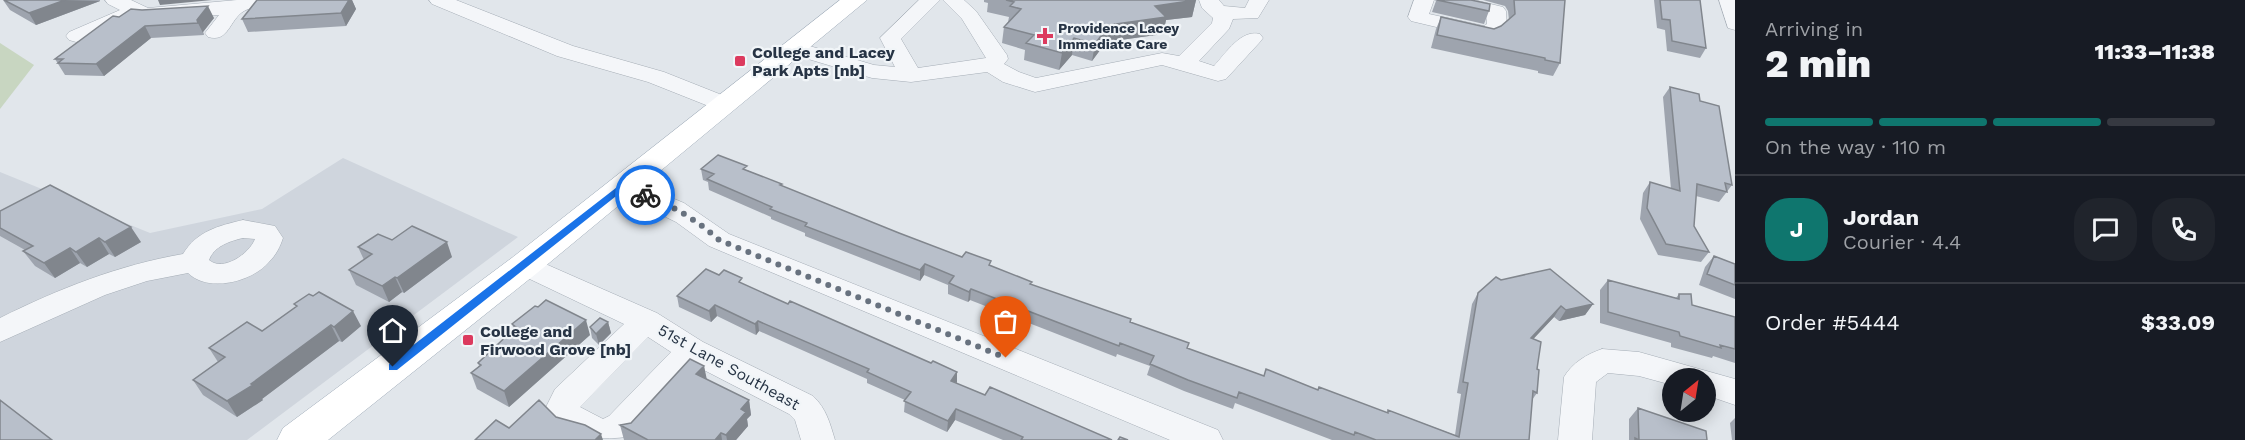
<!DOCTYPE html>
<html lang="en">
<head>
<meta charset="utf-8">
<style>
	body { margin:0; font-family:"Work Sans",sans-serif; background:#20242c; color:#f1f3f6; height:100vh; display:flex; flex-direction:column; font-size:22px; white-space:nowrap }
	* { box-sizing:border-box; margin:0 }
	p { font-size:20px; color:#9ea1a6 }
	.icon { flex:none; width:33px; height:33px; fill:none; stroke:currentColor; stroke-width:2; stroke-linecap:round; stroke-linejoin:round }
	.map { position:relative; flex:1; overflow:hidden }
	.drawer { display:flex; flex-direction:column; background:#171b24; width:510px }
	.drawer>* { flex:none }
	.needle { width:39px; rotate:30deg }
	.buttons { position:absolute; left:1662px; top:368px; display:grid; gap:12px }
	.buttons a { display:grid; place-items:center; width:54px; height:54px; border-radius:50%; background:#171b24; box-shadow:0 3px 15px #0003; font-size:30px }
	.pin { position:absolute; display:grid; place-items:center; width:51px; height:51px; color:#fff; margin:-62px -26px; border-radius:50% 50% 50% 0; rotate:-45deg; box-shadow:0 0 6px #0007 }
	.pin .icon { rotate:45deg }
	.courier { position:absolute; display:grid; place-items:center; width:60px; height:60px; margin:-30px; border:4px solid #1a73e8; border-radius:50%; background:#fff; color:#222; box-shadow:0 2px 8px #0007 }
	.summary em { font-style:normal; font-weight:800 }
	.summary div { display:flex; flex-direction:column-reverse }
	.summary { display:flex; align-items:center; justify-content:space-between; height:102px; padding:0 30px }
	h1 { font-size:39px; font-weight:800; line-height:45px }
	.bar { display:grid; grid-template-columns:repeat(4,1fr); gap:9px 6px; align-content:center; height:72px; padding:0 30px }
	.bar i { height:8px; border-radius:4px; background:#363941 }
	.bar .on { background:#0f766e }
	.bar p { grid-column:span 4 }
	.line { display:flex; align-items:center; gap:15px; padding:0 30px; border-top:2px solid #363941 }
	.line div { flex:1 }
	.round { display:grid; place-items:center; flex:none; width:63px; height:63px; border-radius:24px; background:#20242c }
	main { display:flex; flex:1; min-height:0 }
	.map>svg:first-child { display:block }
	.built { fill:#cfd5dd }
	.green { fill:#c8d6c1 }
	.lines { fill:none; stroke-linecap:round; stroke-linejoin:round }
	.minor-casing { stroke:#a5adb6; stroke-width:1 }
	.major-casing { stroke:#9fabb8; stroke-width:1 }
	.minor { fill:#f4f6f9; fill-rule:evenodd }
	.major { fill:#fff; fill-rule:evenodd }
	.wall { fill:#9ea4ae }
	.shaded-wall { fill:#81868d }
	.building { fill:#b8bfca; stroke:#81868d; stroke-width:1.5 }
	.route { fill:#1a73e8 }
	.done { stroke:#68727f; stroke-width:6; stroke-dasharray:0 10.8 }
	.poi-dot { fill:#dc3a5e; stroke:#f1f5f8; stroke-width:2 }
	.labels { text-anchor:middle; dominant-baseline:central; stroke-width:4.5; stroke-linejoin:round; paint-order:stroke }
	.far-poi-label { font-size:14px; font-weight:bold; fill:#273445; stroke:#f1f5f8; text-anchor:start }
	.poi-label { font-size:16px; font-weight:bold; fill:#273445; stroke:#f1f5f8; text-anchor:start }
	.street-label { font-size:16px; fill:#273445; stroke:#f1f5f8 }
</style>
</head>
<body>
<main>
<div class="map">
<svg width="1735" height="440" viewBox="0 0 1735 440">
	<rect width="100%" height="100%" fill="#e1e6eb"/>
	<path class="built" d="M343,158L518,237L247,440H0V172L150,233L262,209Z"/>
	<path class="green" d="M0,43L34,65L0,109Z"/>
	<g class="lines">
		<g class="minor-casing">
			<path id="minor" d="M105,0H131L148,8L237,0H295L292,4C276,8 258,3 244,11C229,20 229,43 208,37L205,33L219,15L148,20L136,17L83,40L76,42L69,40L66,36L69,32L120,10L108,4Z
				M429,0H456L573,46L664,72L732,99L736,104L732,109L724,111L716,109L648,82L557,56L432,4Z
				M919,0H940L901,39L918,68L986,58L962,19L943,0H964L976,11L1007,55L1008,59L1004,64L1019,72L1036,78L1162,53L1179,56L1212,23L1213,18L1202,8L1199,0H1219L1224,6L1245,8L1249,0H1269L1258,18L1233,19L1229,29L1199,61L1214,66C1226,53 1241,29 1260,34L1263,38L1260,42L1226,79L1218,81L1162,65L1035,92L1003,82L987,72L911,82L872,78L788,53L785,48L788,43L796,42L874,65L895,67L880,38Z
				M1414,0H1434L1429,14L1484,26L1487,24L1486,15L1442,4L1439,0H1474L1503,7L1506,11L1507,27L1494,37L1487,39L1411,21L1408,17Z
				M1719,0H1735V30L1728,28Z
				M624,178L684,203L729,234L1218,430L1223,440H1170L709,246L676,222L615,192L611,186L615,180Z
				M243,220L275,226L283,238C280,247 276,255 269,262C252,282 208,293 188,273L147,281L105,295L0,342V318C58,289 119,265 183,254C197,231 218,226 243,220ZM243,238L255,239C249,254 223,272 209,260C214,246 230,241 243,238Z
				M525,255L657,313L703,342L813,396C826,408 830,423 835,440H801L795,420L789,414L696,366L633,436C614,440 570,440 555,424C552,420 549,412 546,407L555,389L624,324L515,272L511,265L515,258ZM648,337L671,352L609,416L603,419L580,407Z
				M1602,349L1639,352L1735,379V405L1706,395V378H1672V385L1639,376L1608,373L1596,382L1592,440H1558L1564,377C1572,363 1587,354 1602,349Z"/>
		</g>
		<g class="major-casing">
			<path id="major" d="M840,0H867L537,273L328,440H277L283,428L513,257Z"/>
		</g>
		<use href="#minor" class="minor"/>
		<use href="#major" class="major"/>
	</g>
	<path class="wall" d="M3,0H100V1L36,25L10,10Z
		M257,0H352L356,9L346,26L248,32L242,19Z
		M984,0H1196L1192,17L1166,20L1163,34L1106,42L1092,61L1072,55L1059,70L1024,60L1025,50L1002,43L1004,27L1008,22L1009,17L987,12L988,3L984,2Z
		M1435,0H1471L1489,11L1484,24L1432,12L1436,1Z
		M1483,0H1565L1560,63L1553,76L1538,73V71L1431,48L1436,29L1441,17L1494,29L1501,26L1509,20L1508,11L1505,6Z
		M1654,0H1700L1706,48L1700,58L1667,51L1665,30L1657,28Z
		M142,10L214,18L203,32L204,35L151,38L104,76L65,75L55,59Z
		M1670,87L1700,101L1732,185L1719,202L1696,196L1694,226L1709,252L1701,262L1658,255L1640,219L1643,193L1650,182L1671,189L1663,97Z
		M701,169L747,170L782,186L899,233L962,257L991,266L1031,285L1131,319V322L1187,348L1264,376L1318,390L1387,413L1388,410L1455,435L1461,394L1457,393L1472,304L1478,293L1501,280L1593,304L1585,315L1559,321L1554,317L1533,339L1537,369V393L1532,400L1529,440H1332L1235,403L1233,409L1184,391L1147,375L1150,366L1117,354L1116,357L970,300L968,302L948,294V285L924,275L920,281L805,236V233L771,219V217L709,190L708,182L703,180Z
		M0,211L141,242L115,257L109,254L87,267L80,263L55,278L35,266L23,251L25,250L0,236Z
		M392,240L452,257L404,293L402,292L389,302L356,285L349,270L364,260L358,247Z
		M1714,256L1735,264V299L1699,285L1705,267Z
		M1608,280L1676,298L1679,294L1692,305L1735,317V363L1713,356L1712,358L1671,347V343L1600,323V290Z
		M743,284L956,383L985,395L1112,440H1003L955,420L947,432L904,412L905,400L867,383V379L759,331L756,335L717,316L711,322L679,307L677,296Z
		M294,304L361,326L342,342L339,341L262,399L263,400L237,417L203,395L193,380L218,362L209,348L262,331L296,307Z
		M608,322L611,333L599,345L592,338L590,327Z
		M512,324L590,335L509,407L477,389L471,373L479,366L478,363L514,329Z
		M704,366L706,380L749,400L751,415L747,419L748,426L736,440H624L620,425L631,423Z
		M1638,408L1707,440H1629V419Z
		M1735,418V440H1732L1730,423Z"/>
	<path class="shaded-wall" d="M65,0L100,1L36,25L29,13Z
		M158,0H212L160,5Z
		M349,0H352L356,9L346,26L341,13Z
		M1196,0L1192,17L1166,20L1163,34L1106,42L1092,61L1095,44L1109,25L1155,6Z
		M208,6L214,18L203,32L204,35L198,23L197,20Z
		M145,26L151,38L104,76L96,64Z
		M1074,38L1072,55L1059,70L1062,53Z
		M131,227L141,242L115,257L105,242Z
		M99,238L109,254L87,267L76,252Z
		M447,242L452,257L404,293L397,278Z
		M70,248L80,263L55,278L44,263Z
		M925,264L924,275L920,281V270Z
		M395,277L402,292L389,302L382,286Z
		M971,289L970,300L968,302L969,292Z
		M1593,304L1585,315L1559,321L1566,310Z
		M715,305L717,316L711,322L709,311Z
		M1561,306L1554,317L1524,349L1531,338Z
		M353,311L361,326L342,342L334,327Z
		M586,320L590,335L509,407L504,391Z
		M758,321L759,331L756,335L755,324Z
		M608,322L611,333L599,345L596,334Z
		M331,325L339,341L262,399L263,400L237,417L227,401Z
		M704,366L707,380L696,374Z
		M957,372V383L951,381Z
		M749,400L751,415L747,419L748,426L736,440H727L726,435L741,409Z
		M956,409L955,420L947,432L948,421Z
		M721,433L722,440H715Z
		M601,434L603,440H595Z"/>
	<path class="building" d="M4,0H65L29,13Z
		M257,0H349L341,13L242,19Z
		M1006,0H1196L1155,6L1166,17L1109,25L1095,44L1074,38L1062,53L1026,43L1034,35L1004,27L1021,9L1010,6L1014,2Z
		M1437,0H1471L1490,4L1489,11Z
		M1514,0H1565L1560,63L1545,60V58L1437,35L1441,17L1494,29L1501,26L1515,14Z
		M1660,0H1700L1706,48L1672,41L1670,20L1662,19Z
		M208,6L197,20L198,23L145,26L96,64L58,63L63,59H55L113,16L119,17L131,9L142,10Z
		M1670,87L1699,94L1700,101L1719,106L1732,185L1725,183L1727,192L1697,184L1694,226L1709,252L1666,244L1647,208L1650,182L1680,191Z
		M718,155L747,166L743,169L782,184L780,185L899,233L962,257L966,252L991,261L989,265L1032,282L1030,284L1131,319L1130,322L1189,343L1187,348L1264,376L1266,369L1318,390L1319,387L1388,413V410L1459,437L1468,383L1463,382L1478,293L1496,277L1501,280L1550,269L1593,304L1566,310L1561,306L1531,338L1541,342L1537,369L1539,370L1537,393L1533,391L1529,440H1376L1355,432L1354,435L1239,392L1237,398L1188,380L1150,364L1154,356L1120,343L1119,346L971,289L969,292L949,283L954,276L925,264L920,270L805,226L807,223L770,209L772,207L707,179L714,174L701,169Z
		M50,185L131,227L105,242L99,238L76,252L70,248L44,263L23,251L33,246L0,228V211Z
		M412,226L447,242L397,278L395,277L382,286L349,270L372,254L358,247L378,234L392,240Z
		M1714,256L1735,264V285L1707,274Z
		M706,269L719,275L724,270L742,278L739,282L788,304L790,301L931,363L933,361L957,372L951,381L985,395L990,387L1112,440H1021L1023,437L956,409L948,421L904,401L911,392L867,372L869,369L758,321L755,324L715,305L709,311L677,296Z
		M1608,280L1679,299V294H1691L1692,305L1735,317V349L1720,345L1721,348L1680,336L1679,332L1608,312Z
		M319,292L353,311L334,327L331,325L251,384L253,385L227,401L193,380L225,357L209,348L247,322L262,331L297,306L294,304L309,294L313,296Z
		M546,300L586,320L504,391L471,373L481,365L478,363L516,327L512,324L535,306L538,307Z
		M600,318L608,322L596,334L590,327Z
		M690,359L704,366L696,374L749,400L741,409L746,412L726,435L721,433L715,440H648L620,425L631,423Z
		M0,400L52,440H0Z
		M539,400L556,417L585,425L601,434L595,440H475L496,420L509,428Z
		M1638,408L1706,431L1707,440H1635V438L1639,440Z
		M1120,437L1128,440H1118Z"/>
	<path class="route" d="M621,184H628L650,195L645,197L625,189L397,370H389V364Z"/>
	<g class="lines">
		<path class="done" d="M645,195C673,206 697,220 719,240L1006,358"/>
	</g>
	<g class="poi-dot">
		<path d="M1042 27h6v6h6v6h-6v6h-6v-6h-6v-6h6z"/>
		<rect x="734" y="55" width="12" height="12" rx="3"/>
		<rect x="462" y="334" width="12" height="12" rx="3"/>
	</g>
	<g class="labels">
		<g class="far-poi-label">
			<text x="1058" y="28">Providence Lacey<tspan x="1058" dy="16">Immediate Care</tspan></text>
		</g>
		<g class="poi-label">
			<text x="752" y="52">College and Lacey<tspan x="752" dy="18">Park Apts [nb]</tspan></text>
			<text x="480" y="331">College and<tspan x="480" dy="18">Firwood Grove [nb]</tspan></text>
		</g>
		<g class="street-label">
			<text transform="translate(729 367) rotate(29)">51st Lane Southeast</text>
		</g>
	</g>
</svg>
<div class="buttons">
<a><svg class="needle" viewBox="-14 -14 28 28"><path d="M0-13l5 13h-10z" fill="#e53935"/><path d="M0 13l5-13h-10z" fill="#9ea1a6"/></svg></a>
</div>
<div class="pin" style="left:1006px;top:358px;background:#ea580c"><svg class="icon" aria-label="bag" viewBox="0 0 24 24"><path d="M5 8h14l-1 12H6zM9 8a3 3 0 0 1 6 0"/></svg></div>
<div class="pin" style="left:393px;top:367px;background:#1f2937"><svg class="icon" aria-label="home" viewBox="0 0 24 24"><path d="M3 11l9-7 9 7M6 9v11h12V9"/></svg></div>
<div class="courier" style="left:645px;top:195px"><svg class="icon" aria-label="bike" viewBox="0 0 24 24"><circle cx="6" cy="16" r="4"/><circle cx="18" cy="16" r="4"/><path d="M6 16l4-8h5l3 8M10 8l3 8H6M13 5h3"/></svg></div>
</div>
<section class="drawer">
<div class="summary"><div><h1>2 min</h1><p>Arriving in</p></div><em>11:33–11:38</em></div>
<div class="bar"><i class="on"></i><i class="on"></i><i class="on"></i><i></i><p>On the way · 110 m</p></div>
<div class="line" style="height:108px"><b class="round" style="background:#0f766e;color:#fff">J</b><div><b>Jordan</b><p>Courier · 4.4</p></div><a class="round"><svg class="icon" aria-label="chat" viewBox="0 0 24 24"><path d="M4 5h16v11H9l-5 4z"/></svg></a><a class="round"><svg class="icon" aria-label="phone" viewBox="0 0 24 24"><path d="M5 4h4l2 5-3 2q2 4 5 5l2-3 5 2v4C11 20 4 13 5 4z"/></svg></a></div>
<div class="line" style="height:78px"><div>Order #5444</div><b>$33.09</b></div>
</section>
</main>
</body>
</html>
